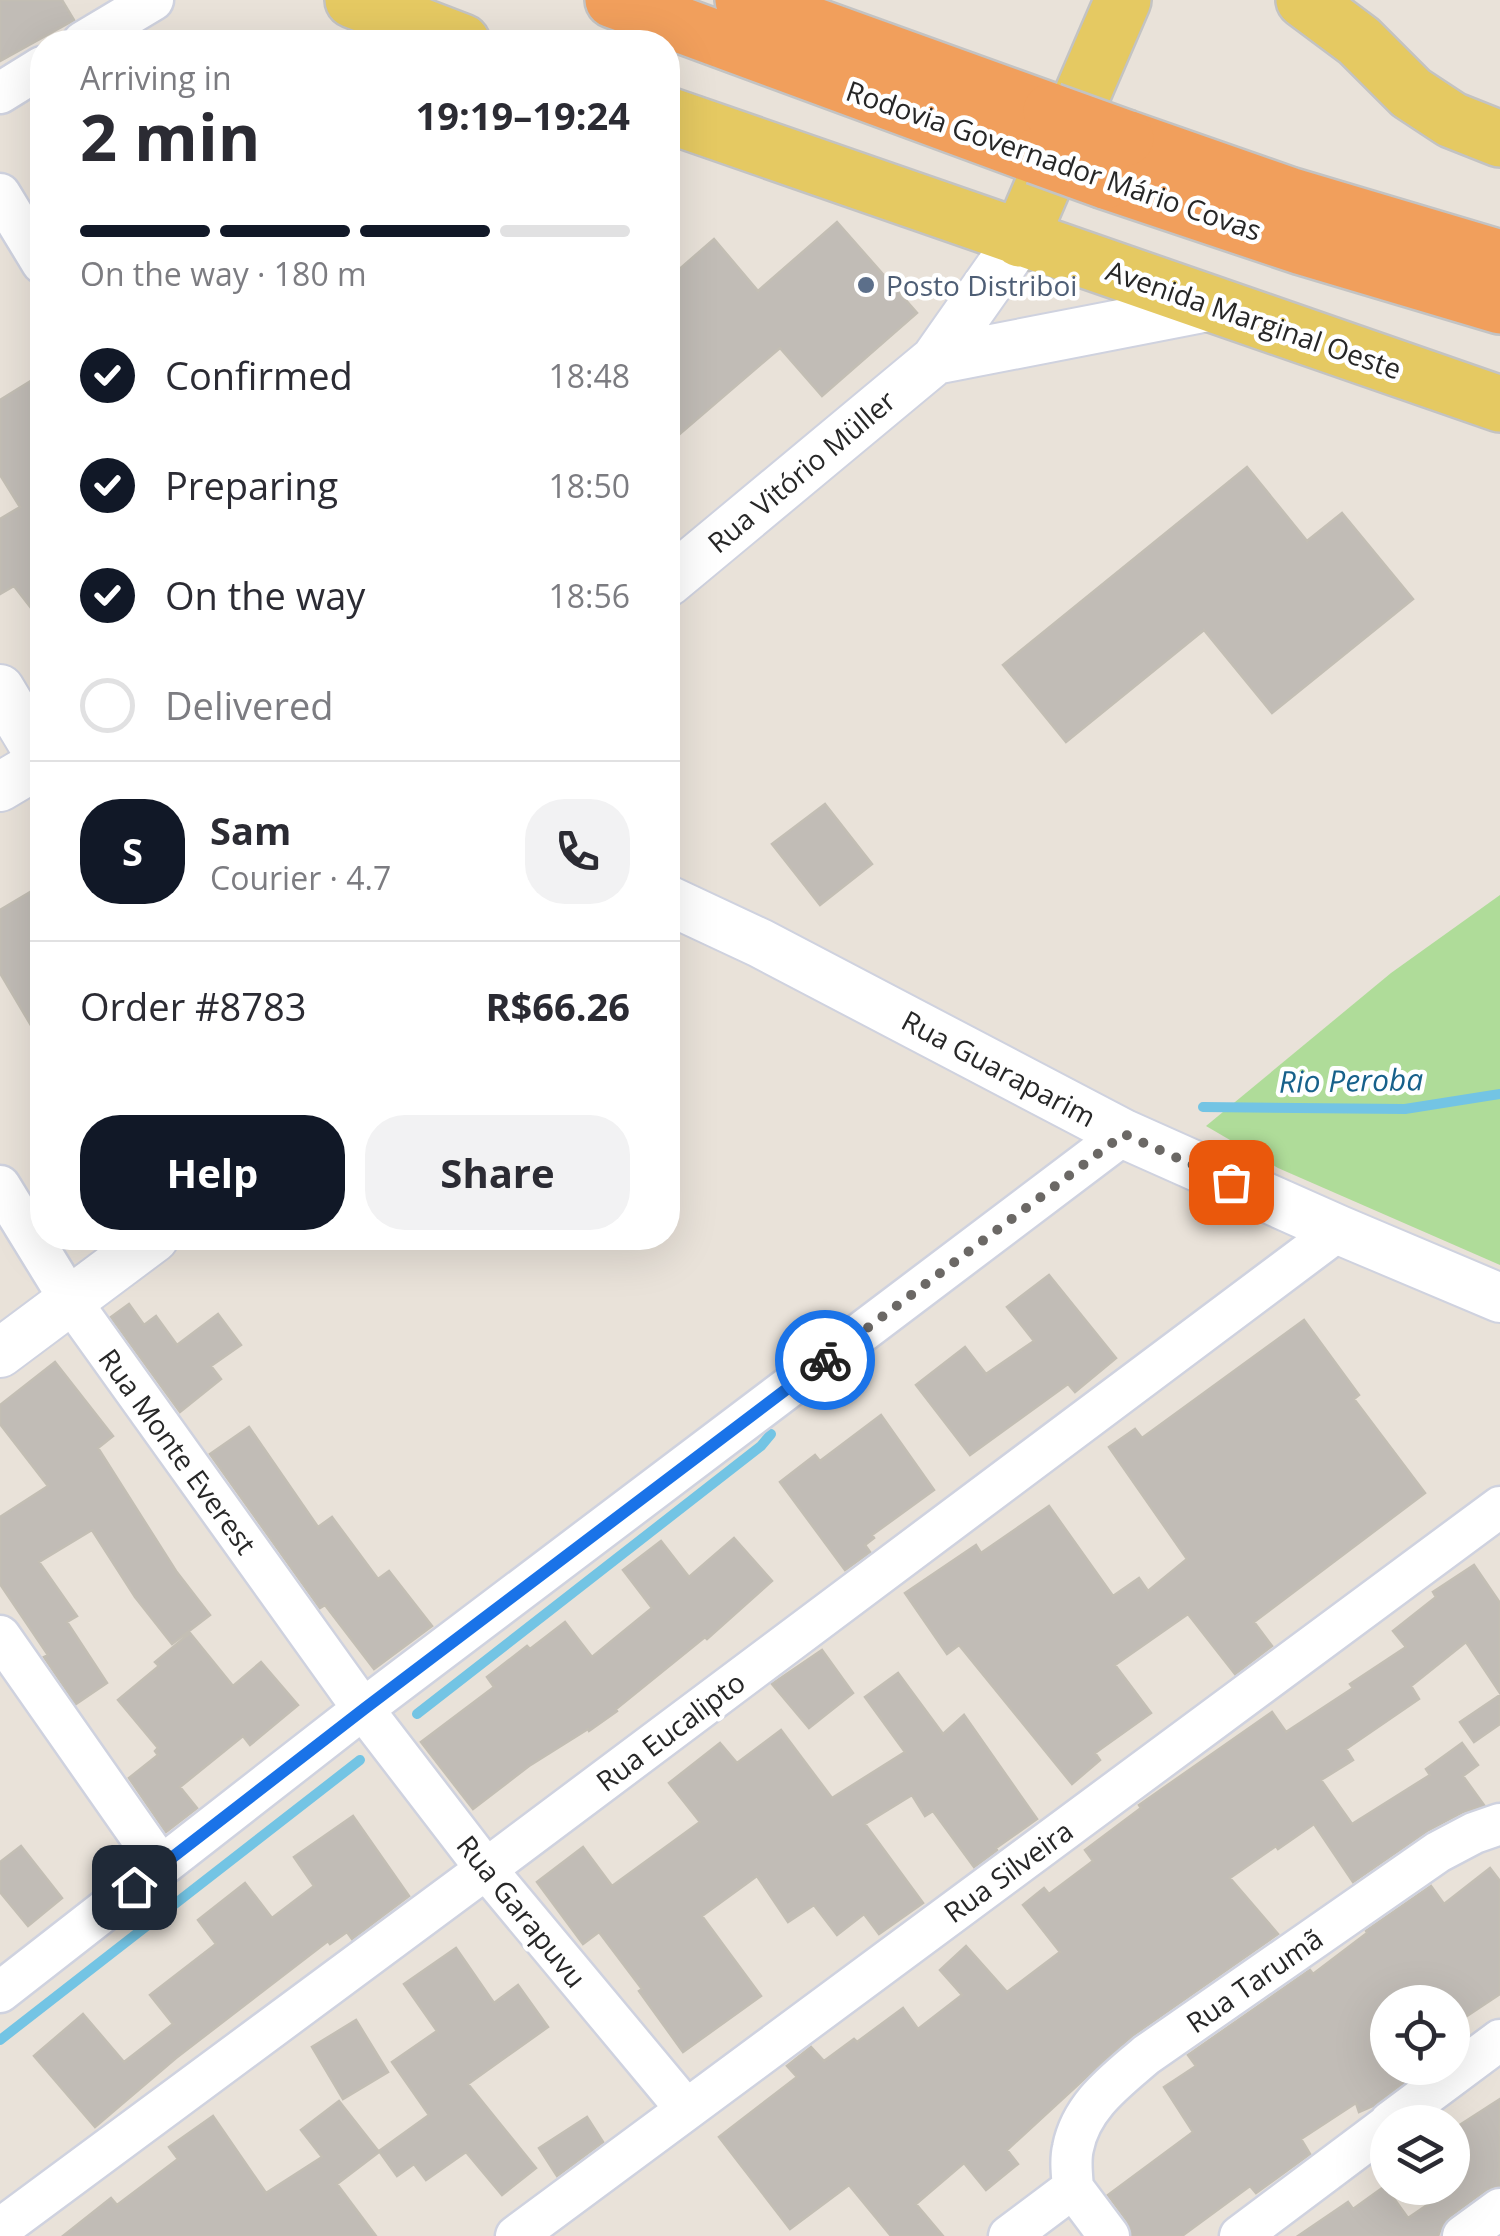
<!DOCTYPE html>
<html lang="en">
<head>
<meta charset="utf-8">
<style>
	body { margin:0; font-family:"Open Sans",sans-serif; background:#f2f2f3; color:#2b2b33; height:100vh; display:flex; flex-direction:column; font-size:38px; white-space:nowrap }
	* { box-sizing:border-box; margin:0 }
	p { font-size:32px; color:#7c7c81 }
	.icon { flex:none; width:55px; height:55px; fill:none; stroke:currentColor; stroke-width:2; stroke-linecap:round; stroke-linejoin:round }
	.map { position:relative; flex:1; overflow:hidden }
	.panel { position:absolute; left:30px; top:30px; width:650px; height:1220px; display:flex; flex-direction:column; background:#fff; border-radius:40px; box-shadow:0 10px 40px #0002 }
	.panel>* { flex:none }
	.buttons { position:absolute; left:1370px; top:1985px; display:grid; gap:20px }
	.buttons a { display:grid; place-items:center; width:100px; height:100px; border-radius:50%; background:#fff; box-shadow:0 10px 40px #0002; font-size:50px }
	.pin { position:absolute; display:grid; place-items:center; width:85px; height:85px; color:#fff; margin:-42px; border-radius:20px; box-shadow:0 5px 15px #0006 }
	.courier { position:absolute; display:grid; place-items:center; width:100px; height:100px; margin:-50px; border:8px solid #1a73e8; border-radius:50%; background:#fff; color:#222; box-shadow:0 2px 12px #0007 }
	.summary em { font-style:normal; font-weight:700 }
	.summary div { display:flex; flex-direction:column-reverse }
	.summary { display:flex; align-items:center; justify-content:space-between; height:170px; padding:0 50px }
	h1 { font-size:65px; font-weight:700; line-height:75px }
	.bar { display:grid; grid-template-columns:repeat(4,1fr); gap:15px 10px; align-content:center; height:120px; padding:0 50px }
	.bar i { height:12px; border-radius:8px; background:#e1e1e2 }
	.bar .on { background:#111827 }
	.bar p { grid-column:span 4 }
	.line { display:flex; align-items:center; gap:25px; padding:0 50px; border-top:2px solid #e1e1e2 }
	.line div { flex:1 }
	.round { display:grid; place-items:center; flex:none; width:105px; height:105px; border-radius:40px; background:#f2f2f3 }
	ol { padding:0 50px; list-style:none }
	li { display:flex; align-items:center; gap:30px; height:110px }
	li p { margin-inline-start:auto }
	li .icon { padding:10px; border-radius:50%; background:#111827; color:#fff; stroke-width:4 }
	li:last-child { color:#7c7c81 }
	li i { width:55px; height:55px; border:5px solid #e1e1e2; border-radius:50% }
	.button { display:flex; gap:20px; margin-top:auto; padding:20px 50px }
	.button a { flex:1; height:115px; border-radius:40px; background:#111827; color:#fff; font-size:40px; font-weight:700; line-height:115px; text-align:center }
	.button a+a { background:#f2f2f3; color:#2b2b33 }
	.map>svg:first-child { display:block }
	.green { fill:#afdc99 }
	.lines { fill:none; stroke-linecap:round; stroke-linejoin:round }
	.stream { stroke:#73c4e4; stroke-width:10 }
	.building { fill:#c1bcb6; stroke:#c3beb4; stroke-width:2.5 }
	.minor-casing { stroke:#cfd2df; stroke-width:45 }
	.tertiary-casing { stroke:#cfd2df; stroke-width:52 }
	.primary-casing { stroke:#c3c3c3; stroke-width:60 }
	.motorway-casing { stroke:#c3c3c3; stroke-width:60 }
	.minor { stroke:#fff; stroke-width:40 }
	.tertiary { stroke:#fff; stroke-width:48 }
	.primary { stroke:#e5c962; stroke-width:55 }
	.motorway { stroke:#f19f5c; stroke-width:55 }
	.motorway-bridge-casing { stroke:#c3c3c3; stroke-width:60; stroke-linecap:butt }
	.motorway-bridge { stroke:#f19f5c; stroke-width:55 }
	.done { stroke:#6b6865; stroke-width:10; stroke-dasharray:0 18 }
	.route { stroke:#1a73e8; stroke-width:12 }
	.service-dot { fill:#5c6f8a; stroke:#fff; stroke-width:4 }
	.labels { text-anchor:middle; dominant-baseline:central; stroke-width:9; stroke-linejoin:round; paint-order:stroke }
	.street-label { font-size:28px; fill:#272727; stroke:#fff }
	.service-label { font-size:28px; fill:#4e5e75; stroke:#fff; text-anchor:start }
	.water-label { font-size:30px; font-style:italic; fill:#17618b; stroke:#fff }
</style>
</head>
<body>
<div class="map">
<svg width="1500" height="2236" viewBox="0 0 1500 2236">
	<rect width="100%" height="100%" fill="#e9e2d9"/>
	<path class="green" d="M1500,895V1265L1278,1168L1206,1126L1391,973Z"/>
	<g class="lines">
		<path class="stream" d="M1203,1107L1405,1109L1500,1094
			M417,1714L761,1446L771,1434
			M0,2040L360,1760"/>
	</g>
	<path class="building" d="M0,0H62L74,20L0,61Z
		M837,222L917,313L822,396L780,348L668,444V279L714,239L758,291Z
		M42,374V622L14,586L0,594V519L20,507L0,475V400Z
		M1247,467L1307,541L1342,513L1413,599L1272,713L1204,630L1066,742L1003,665Z
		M825,804L872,864L820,905L772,844Z
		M42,885V1044L0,973V910Z
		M1049,1275L1116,1358L1075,1392L1068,1384L970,1455L916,1385L965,1347L986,1374L1034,1341L1007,1307Z
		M129,1304L144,1325L156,1316L177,1345L218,1314L241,1345L211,1366L221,1379L180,1412L111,1317Z
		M1304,1320L1359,1395L1354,1399L1425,1493L1254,1622L1272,1646L1235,1674L1188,1614L1115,1665L1151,1713L1095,1753L1100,1760L1072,1784L959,1645L947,1654L905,1593L976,1545L981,1553L1049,1506L1113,1596L1139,1578L1148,1591L1187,1559L1109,1447L1135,1429L1142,1438Z
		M55,1362L113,1436L98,1448L176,1571L210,1615L172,1644L135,1597L92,1530L39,1562L77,1616L67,1622L107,1683L76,1704L44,1657L48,1655L0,1584V1517L48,1486L0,1424V1405Z
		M881,1415L934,1490L872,1535L874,1538L865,1545L870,1552L845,1570L780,1482L815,1455L820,1461Z
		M249,1427L318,1527L332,1517L378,1579L389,1571L432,1626L374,1669L325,1605L320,1608L210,1454Z
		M734,1538L772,1581L707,1639L705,1637L616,1709L617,1711L589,1731L588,1729L529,1766L473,1809L421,1742L494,1687L487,1677L527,1646L530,1649L565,1622L592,1657L652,1608L623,1570L661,1541L689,1577Z
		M1474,1565L1500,1603V1693L1466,1642L1411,1686L1419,1699L1346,1749L1353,1760L1321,1780L1352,1824L1430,1775L1426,1769L1462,1743L1478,1765L1463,1776L1484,1805L1463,1812L1427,1831L1353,1882L1314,1824L1278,1849L1276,1846L1230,1878L1278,1934L1132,2036L1108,2057L1007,2150L1018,2164L986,2190L964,2163L916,2204L943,2236H891L849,2185L790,2229L719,2137L797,2077L787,2066L811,2047L824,2061L854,2039L857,2042L903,2008L918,2029L962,1995L940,1970L966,1946L1007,1992L1060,1952L1023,1905L1044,1888L1049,1894L1093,1861L1085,1850L1141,1808L1139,1805L1272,1712L1286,1732L1353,1688L1350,1684L1406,1647L1393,1631L1436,1597L1433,1592Z
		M190,1633L233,1686L261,1662L298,1705L250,1745L243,1736L180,1787L197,1808L166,1832L129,1778L158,1755L155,1751L158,1748L118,1700L159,1666L155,1662Z
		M822,1650L853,1693L809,1728L772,1684Z
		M898,1673L943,1734L964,1715L1037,1819L996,1848L997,1850L974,1867L933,1811L925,1816L912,1795L865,1824L923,1903L879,1934L864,1914L837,1935L814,1905L788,1922L757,1876L702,1916L761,1996L683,2052L639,1991L642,1989L599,1932L583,1944L537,1882L583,1847L612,1886L700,1822L669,1783L720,1743L737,1763L781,1730L832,1798L905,1752L865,1697Z
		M1500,1695V1724L1474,1742L1460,1722Z
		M353,1816L409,1896L352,1939L347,1932L330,1944L328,1941L176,2058L95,2127L34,2056L83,2014L124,2062L173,2024L150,1995L216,1944L198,1920L245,1883L272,1918L314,1886L294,1857Z
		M21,1846L62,1898L28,1926L0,1892V1862Z
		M1490,1868L1500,1881V1994L1452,2026V2002H1388V2068H1423L1373,2106L1359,2112L1356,2103L1301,2139L1310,2154L1256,2193L1250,2186L1182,2236H1132L1128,2222L1108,2195L1193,2132L1164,2087L1196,2066L1188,2055L1310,1970L1313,1974L1367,1933L1366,1931L1431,1886L1444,1904Z
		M456,1948L494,2003L518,1985L548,2027L468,2084L536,2168L502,2195L466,2152L426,2180L414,2164L397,2176L379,2151L429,2115L392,2062L437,2031L404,1984Z
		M356,2020L388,2072L343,2099L312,2047Z
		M1500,2099V2186L1486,2190L1449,2217L1442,2226L1438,2236H1298L1348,2202L1353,2209L1385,2186L1408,2218L1452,2188V2162L1465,2153L1452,2134V2130Z
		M339,2101L379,2152L337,2184L376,2236H63L111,2198L117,2205L178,2159L169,2147L213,2116L266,2193L322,2157L301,2130Z
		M587,2117L603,2142L557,2176L539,2148Z"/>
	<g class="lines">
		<g class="minor-casing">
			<path id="minor" d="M83,42L153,0
				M0,93L42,67
				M0,194L42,263
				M0,1186L70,1300L363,1709L486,1869L686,2109
				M0,1636L161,1866
				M0,1992L363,1709L1124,1134
				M1390,2122L1500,2040
				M1073,2188C1072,2175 1070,2160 1073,2148C1081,2106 1116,2081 1146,2055L1438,1852L1474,1833L1500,1824
				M1073,2188L1109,2236
				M0,2229L486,1869L1339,1230
				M516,2236L1500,1507
				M1009,2236L1073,2188
				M1240,2236L1388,2125
				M1463,2236L1500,2209"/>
		</g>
		<g class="tertiary-casing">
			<path id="tertiary" d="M935,360L1213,306
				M668,582L935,360L1020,239
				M0,689L42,759
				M0,787L42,762
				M668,900L760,943L1124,1134L1339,1230L1500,1298
				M0,1353L154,1238"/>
		</g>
		<g class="primary-casing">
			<path id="primary" d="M353,0L462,42
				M1304,0L1359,41L1411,93L1452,120L1500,139
				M668,115L1500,404
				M1020,239L1123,0"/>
		</g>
		<g class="motorway-casing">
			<path id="motorway" d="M613,0L1036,156
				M743,0L1051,111
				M1126,138L1289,195L1500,258
				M1105,181L1302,247L1500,306"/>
		</g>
		<use href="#minor" class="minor"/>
		<use href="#tertiary" class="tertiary"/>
		<use href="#primary" class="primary"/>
		<use href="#motorway" class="motorway"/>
		<g class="motorway-bridge-casing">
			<path id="motorway-bridge" d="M1051,111L1126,138
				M1036,156L1105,181"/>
		</g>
		<use href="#motorway-bridge" class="motorway-bridge"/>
	</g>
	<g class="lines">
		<path class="done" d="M825,1360L1124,1134L1231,1182"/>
		<path class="route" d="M134,1887L364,1709L825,1360"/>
	</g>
	<circle class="service-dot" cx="866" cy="285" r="10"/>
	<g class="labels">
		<g class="street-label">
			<text transform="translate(1054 160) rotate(19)">Rodovia Governador Mário Covas</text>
			<text transform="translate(1254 319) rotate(19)">Avenida Marginal Oeste</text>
			<text transform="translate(801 471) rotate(-40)">Rua Vitório Müller</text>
			<text transform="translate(999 1068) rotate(28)">Rua Guaraparim</text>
			<text transform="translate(178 1451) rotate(54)">Rua Monte Everest</text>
			<text transform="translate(670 1731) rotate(-37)">Rua Eucalipto</text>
			<text transform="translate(1008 1871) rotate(-36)">Rua Silveira</text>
			<text transform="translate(522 1911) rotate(51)">Rua Garapuvu</text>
			<text transform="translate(1254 1980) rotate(-35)">Rua Tarumã</text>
		</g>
		<g class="service-label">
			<text x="886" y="285">Posto Distriboi</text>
		</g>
		<g class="water-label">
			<text transform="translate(1351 1080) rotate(-1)">Rio Peroba</text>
		</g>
	</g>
</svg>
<div class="buttons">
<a><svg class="icon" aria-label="locate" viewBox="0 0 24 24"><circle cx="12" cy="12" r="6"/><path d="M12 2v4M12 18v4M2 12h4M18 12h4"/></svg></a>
<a><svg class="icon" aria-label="layers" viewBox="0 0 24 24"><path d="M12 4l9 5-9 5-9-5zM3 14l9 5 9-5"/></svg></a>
</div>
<div class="pin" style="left:1231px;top:1182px;background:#ea580c"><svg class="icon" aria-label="bag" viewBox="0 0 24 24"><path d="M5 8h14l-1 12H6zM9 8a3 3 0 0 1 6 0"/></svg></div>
<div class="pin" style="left:134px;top:1887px;background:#1f2937"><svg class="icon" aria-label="home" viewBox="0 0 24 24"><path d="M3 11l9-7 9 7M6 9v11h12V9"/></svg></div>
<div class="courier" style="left:825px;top:1360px"><svg class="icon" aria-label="bike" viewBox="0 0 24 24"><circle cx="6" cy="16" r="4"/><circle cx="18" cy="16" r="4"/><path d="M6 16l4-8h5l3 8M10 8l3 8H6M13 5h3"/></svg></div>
<section class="panel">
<div class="summary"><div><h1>2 min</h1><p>Arriving in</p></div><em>19:19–19:24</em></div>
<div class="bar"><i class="on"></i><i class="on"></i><i class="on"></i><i></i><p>On the way · 180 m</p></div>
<ol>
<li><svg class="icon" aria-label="check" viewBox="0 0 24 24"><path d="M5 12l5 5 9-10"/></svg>Confirmed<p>18:48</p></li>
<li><svg class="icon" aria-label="check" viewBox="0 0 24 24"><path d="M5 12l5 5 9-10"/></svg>Preparing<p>18:50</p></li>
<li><svg class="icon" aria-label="check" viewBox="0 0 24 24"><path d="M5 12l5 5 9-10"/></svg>On the way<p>18:56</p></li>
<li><i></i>Delivered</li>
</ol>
<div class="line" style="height:180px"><b class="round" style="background:#111827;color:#fff">S</b><div><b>Sam</b><p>Courier · 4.7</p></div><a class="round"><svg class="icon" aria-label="phone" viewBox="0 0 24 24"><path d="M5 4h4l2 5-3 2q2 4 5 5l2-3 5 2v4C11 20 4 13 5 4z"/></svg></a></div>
<div class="line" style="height:130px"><div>Order #8783</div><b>R$66.26</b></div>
<div class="button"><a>Help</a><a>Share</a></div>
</section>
</div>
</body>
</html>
